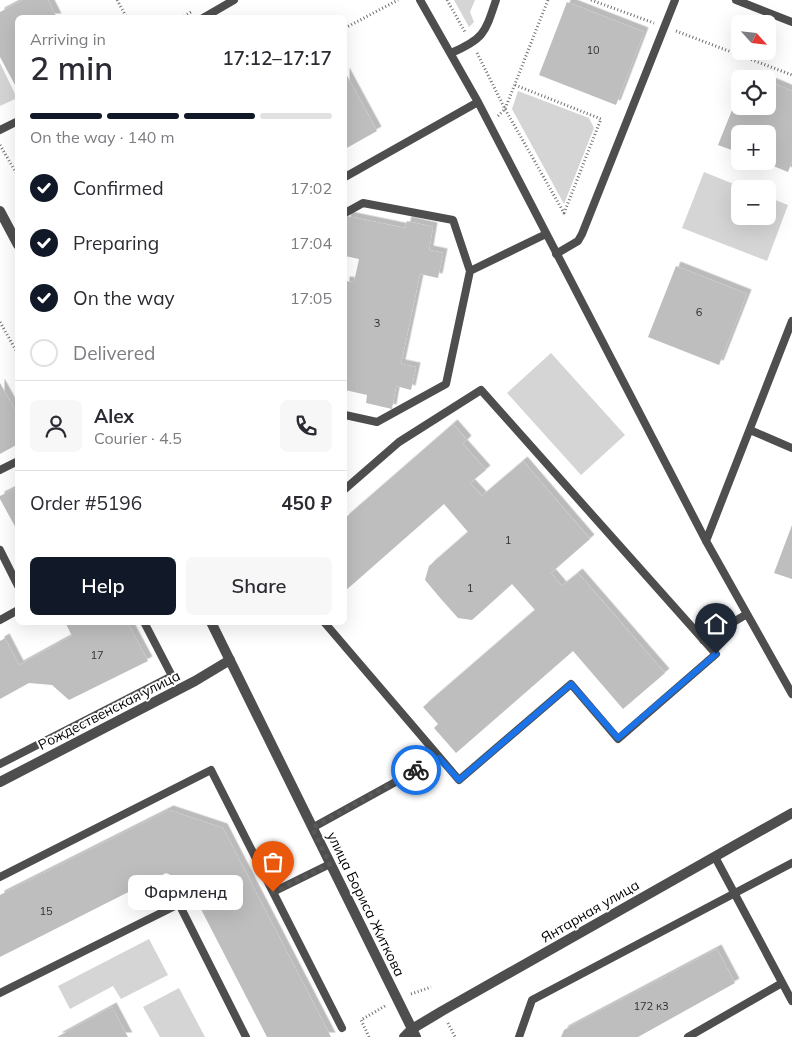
<!DOCTYPE html>
<html lang="en">
<head>
<meta charset="utf-8">
<style>
	body { margin:0; font-family:Mulish,sans-serif; background:#f7f7f7; color:#2b2b33; height:100vh; display:flex; flex-direction:column; font-size:19px; white-space:nowrap }
	* { box-sizing:border-box; margin:0 }
	p { font-size:16px; color:#7c7c81 }
	.icon { flex:none; width:28px; height:28px; fill:none; stroke:currentColor; stroke-width:2; stroke-linecap:round; stroke-linejoin:round }
	.map { position:relative; flex:1; overflow:hidden }
	.drawer { position:absolute; left:15px; top:15px; width:332px; height:610px; display:flex; flex-direction:column; background:#fff; border-radius:8px; box-shadow:0 5px 20px #0002 }
	.drawer>* { flex:none }
	.needle { width:32px; rotate:117deg }
	.controls { position:absolute; left:731px; top:15px; display:grid; gap:10px }
	.controls a { display:grid; place-items:center; width:45px; height:45px; border-radius:8px; background:#fff; box-shadow:0 5px 20px #0002; font-size:25px }
	.pin { position:absolute; display:grid; place-items:center; width:42px; height:42px; color:#fff; margin:-51px -21px; border-radius:50% 50% 50% 0; rotate:-45deg; box-shadow:0 0 5px #0007 }
	.pin .icon { rotate:45deg }
	.courier { position:absolute; display:grid; place-items:center; width:50px; height:50px; margin:-25px; border:4px solid #1a73e8; border-radius:50%; background:#fff; color:#222; box-shadow:0 1px 6px #0007 }
	.bubble { position:absolute; height:35px; border-radius:8px; background:#fff; box-shadow:0 5px 20px #0002; font-size:16px; font-weight:600; line-height:35px; text-align:center }
	.overview em { font-style:normal; font-weight:600 }
	.overview div { display:flex; flex-direction:column-reverse }
	.overview { display:flex; align-items:center; justify-content:space-between; height:85px; padding:0 15px }
	h1 { font-size:32px; font-weight:600; line-height:38px }
	.bar { display:grid; grid-template-columns:repeat(4,1fr); gap:8px 5px; align-content:center; height:60px; padding:0 15px }
	.bar i { height:6px; border-radius:4px; background:#e1e1e2 }
	.bar .on { background:#111827 }
	.bar p { grid-column:span 4 }
	.line { display:flex; align-items:center; gap:12px; padding:0 15px; border-top:1px solid #e1e1e2 }
	.line div { flex:1 }
	.round { display:grid; place-items:center; flex:none; width:52px; height:52px; border-radius:8px; background:#f7f7f7 }
	ol { padding:0 15px; list-style:none }
	li { display:flex; align-items:center; gap:15px; height:55px }
	li p { margin-inline-start:auto }
	li .icon { padding:5px; border-radius:50%; background:#111827; color:#fff; stroke-width:4 }
	li:last-child { color:#7c7c81 }
	li i { width:28px; height:28px; border:2px solid #e1e1e2; border-radius:50% }
	.action { display:flex; gap:10px; margin-top:auto; padding:10px 15px }
	.action a { flex:1; height:58px; border-radius:8px; background:#111827; color:#fff; font-size:20px; font-weight:600; line-height:58px; text-align:center }
	.action a+a { background:#f7f7f7; color:#2b2b33 }
	.map>svg:first-child { display:block }
	.green { fill:#d5d5d5 }
	.building { fill:#bebebe; filter:url(#shadow) }
	.lines { fill:none; stroke-linecap:round; stroke-linejoin:round }
	.path { stroke:#707070; stroke-width:3; stroke-dasharray:1 2.5; stroke-linecap:butt }
	.service { stroke:#4e4e4e; stroke-width:8 }
	.pedestrian { stroke:#4e4e4e; stroke-width:10 }
	.minor { stroke:#4e4e4e; stroke-width:10 }
	.done { stroke:#595959; stroke-width:5; stroke-dasharray:0 9 }
	.route { stroke:#1a73e8; stroke-width:6 }
	.labels { text-anchor:middle; dominant-baseline:central; stroke-width:4; stroke-linejoin:round; paint-order:stroke }
	.number-label { font-size:11px; fill:#303030 }
	.street-label { font-size:14px; fill:#000; stroke:#fff }
</style>
</head>
<body>
<div class="map">
<svg width="792" height="1037" viewBox="0 0 792 1037">
	<defs>
		<filter id="shadow"><feDropShadow dx="4.5" dy="-4.5" stdDeviation="0" flood-color="#0004"/></filter>
	</defs>
	<rect width="100%" height="100%" fill="#fff"/>
	<path class="green" d="M454,0H475L470,12L474,22L469,27Z
		M0,63L17,98L0,106Z
		M518,91L589,118L594,128L564,204L512,109Z
		M704,172L746,189H740V216H768V197L788,205L767,261L682,228Z
		M551,353L625,435L581,475L507,393Z
		M149,939L168,975L121,999L113,986L70,1009L58,986Z
		M179,988L205,1037H160L143,1007Z"/>
	<path class="building" d="M23,0H48L57,18H18V84L15,85L0,57V12Z
		M567,2L644,32L616,105L539,75Z
		M345,72L377,131L345,149Z
		M768,81L792,91V161L788,172L761,161H768V134H740V153L718,145L740,90V106H768Z
		M347,216L405,228L407,221L433,227L429,250L443,253L438,278L420,274L401,364L416,367L411,390L396,386L392,409L366,403L367,395L345,390V281L354,282L359,259L345,256V224Z
		M676,266L747,294L719,365L648,337Z
		M0,383L18,415V444L0,454Z
		M453,424L467,440L463,444L486,470L470,483L482,496L523,461L590,539L551,573L562,586L578,573L665,673L623,709L573,651L456,753L434,728L438,724L423,707L535,610L512,584L472,620L458,618L441,599L425,580L429,566L468,532L444,504L345,591V518Z
		M18,487V532L0,499V496Z
		M792,525V579L774,573Z
		M65,622H127L148,661L69,700L52,685L29,683L0,699V641L5,638L19,665L72,636Z
		M169,810L223,828L331,1037H267L187,882L166,873L0,957V895Z
		M717,949L735,983L638,1037H561L564,1030Z
		M112,1007L128,1037H57Z"/>
	<g class="lines">
		<path class="path" d="M117,0L127,18
			M447,0L465,32
			M591,0L654,23
			M181,18L191,12
			M345,28L398,0
			M676,31L792,75
			M477,53L505,109L564,213L601,119L515,85
			M498,116L505,109L548,0
			M0,145L18,176
			M0,322L18,354
			M411,994L431,987
			M448,1023L455,1037
			M369,1037L361,1020L385,1006"/>
		<path class="service" d="M420,0L478,102L706,541L792,694
			M736,0L792,22
			M203,18L234,0
			M451,53C484,39 485,33 496,0
			M0,130L18,121
			M345,177L478,102
			M345,213L363,203L453,220L470,271L446,384L377,422L345,415
			M556,254L578,241L582,234L675,0
			M470,271L546,234
			M750,430L792,448
			M0,470L18,461
			M706,541L792,321
			M0,550L18,586
			M0,620L18,610
			M324,622L459,780L571,684L618,739L716,654L481,390L399,442L345,489
			M703,640L747,614
			M0,764L172,676L144,622
			M312,828L439,758
			M715,857L792,1001
			M0,877L211,770L342,1028
			M273,892L330,864
			M0,993L179,904L246,1037
			M519,1037L532,1000L792,863
			M688,1037L782,983"/>
		<path class="pedestrian" d="M0,782L195,681L230,660"/>
		<path class="minor" d="M0,211L18,245
			M211,622L416,1037
			M404,1037L412,1029L442,1011L792,813"/>
	</g>
	<g class="lines">
		<path class="done" d="M273,892L330,864L312,828L416,770"/>
		<path class="route" d="M416,770L439,758L459,780L571,684L618,738L716,654"/>
	</g>
	<g class="labels">
		<g class="number-label">
			<text x="593" y="50">10</text>
			<text x="699" y="312">6</text>
			<text x="377" y="323">3</text>
			<text x="508" y="540">1</text>
			<text x="470" y="588">1</text>
			<text x="97" y="655">17</text>
			<text x="46" y="911">15</text>
			<text x="651" y="1006">172 к3</text>
		</g>
		<g class="street-label">
			<text transform="translate(109 710) rotate(-27)">Рождественская улица</text>
			<text transform="translate(366 904) rotate(64)">улица Бориса Житкова</text>
			<text transform="translate(590 911) rotate(-30)">Янтарная улица</text>
		</g>
	</g>
</svg>
<div class="controls">
<a><svg class="needle" viewBox="-14 -14 28 28"><path d="M0-13l5 13h-10z" fill="#e53935"/><path d="M0 13l5-13h-10z" fill="#7c7c81"/></svg></a>
<a><svg class="icon" aria-label="locate" viewBox="0 0 24 24"><circle cx="12" cy="12" r="6"/><path d="M12 2v4M12 18v4M2 12h4M18 12h4"/></svg></a>
<a>+</a>
<a>−</a>
</div>
<div class="pin" style="left:273px;top:892px;background:#ea580c"><svg class="icon" aria-label="bag" viewBox="0 0 24 24"><path d="M5 8h14l-1 12H6zM9 8a3 3 0 0 1 6 0"/></svg></div>
<div class="pin" style="left:716px;top:654px;background:#1f2937"><svg class="icon" aria-label="home" viewBox="0 0 24 24"><path d="M3 11l9-7 9 7M6 9v11h12V9"/></svg></div>
<div class="courier" style="left:416px;top:770px"><svg class="icon" aria-label="bike" viewBox="0 0 24 24"><circle cx="6" cy="16" r="4"/><circle cx="18" cy="16" r="4"/><path d="M6 16l4-8h5l3 8M10 8l3 8H6M13 5h3"/></svg></div>
<div class="bubble" style="left:128px;top:875px;width:115px">Фармленд</div>
<section class="drawer">
<div class="overview"><div><h1>2 min</h1><p>Arriving in</p></div><em>17:12–17:17</em></div>
<div class="bar"><i class="on"></i><i class="on"></i><i class="on"></i><i></i><p>On the way · 140 m</p></div>
<ol>
<li><svg class="icon" aria-label="check" viewBox="0 0 24 24"><path d="M5 12l5 5 9-10"/></svg>Confirmed<p>17:02</p></li>
<li><svg class="icon" aria-label="check" viewBox="0 0 24 24"><path d="M5 12l5 5 9-10"/></svg>Preparing<p>17:04</p></li>
<li><svg class="icon" aria-label="check" viewBox="0 0 24 24"><path d="M5 12l5 5 9-10"/></svg>On the way<p>17:05</p></li>
<li><i></i>Delivered</li>
</ol>
<div class="line" style="height:90px"><a class="round"><svg class="icon" aria-label="person" viewBox="0 0 24 24"><circle cx="12" cy="8" r="4"/><path d="M4 21q1-7 8-7t8 7"/></svg></a><div><b>Alex</b><p>Courier · 4.5</p></div><a class="round"><svg class="icon" aria-label="phone" viewBox="0 0 24 24"><path d="M5 4h4l2 5-3 2q2 4 5 5l2-3 5 2v4C11 20 4 13 5 4z"/></svg></a></div>
<div class="line" style="height:65px"><div>Order #5196</div><b>450 ₽</b></div>
<div class="action"><a>Help</a><a>Share</a></div>
</section>
</div>
</body>
</html>
